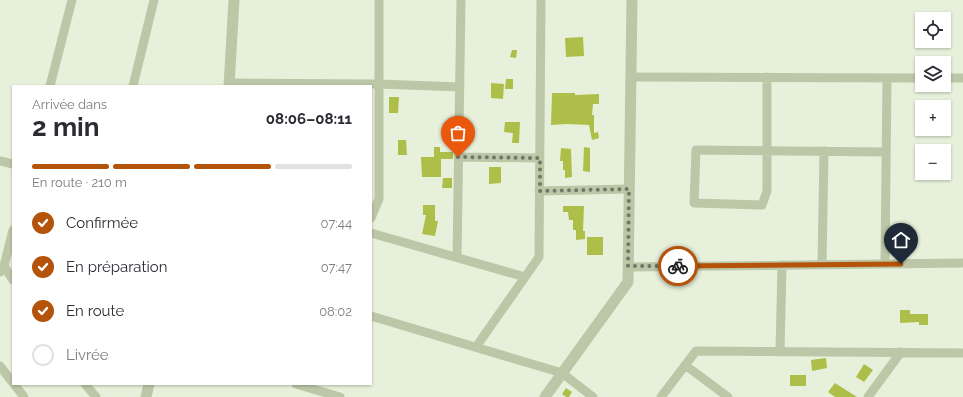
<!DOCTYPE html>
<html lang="fr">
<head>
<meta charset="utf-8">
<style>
	body { margin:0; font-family:Raleway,sans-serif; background:#f7f7f7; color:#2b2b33; height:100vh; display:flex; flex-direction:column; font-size:15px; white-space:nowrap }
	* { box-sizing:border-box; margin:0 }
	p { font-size:13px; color:#7c7c81 }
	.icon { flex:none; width:22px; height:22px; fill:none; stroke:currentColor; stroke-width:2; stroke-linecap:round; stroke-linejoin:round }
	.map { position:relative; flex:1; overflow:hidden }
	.drawer { position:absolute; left:12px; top:85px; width:360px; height:300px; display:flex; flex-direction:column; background:#fff; border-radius:0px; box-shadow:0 1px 3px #0004 }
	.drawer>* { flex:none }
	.tools { position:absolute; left:915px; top:12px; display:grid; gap:8px }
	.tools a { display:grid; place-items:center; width:36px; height:36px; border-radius:0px; background:#fff; box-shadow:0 1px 3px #0004; font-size:20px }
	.pin { position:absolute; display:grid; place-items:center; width:34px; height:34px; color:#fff; margin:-41px -17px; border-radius:50% 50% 50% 0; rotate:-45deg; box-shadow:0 0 4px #0007 }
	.pin .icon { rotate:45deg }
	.courier { position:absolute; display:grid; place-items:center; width:40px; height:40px; margin:-20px; border:3px solid #b45309; border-radius:50%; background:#fff; color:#222; box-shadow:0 1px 5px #0007 }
	.summary em { font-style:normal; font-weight:700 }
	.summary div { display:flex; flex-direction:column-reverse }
	.summary { display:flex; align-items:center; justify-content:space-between; height:68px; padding:0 20px }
	h1 { font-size:26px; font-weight:700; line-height:30px }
	.bar { display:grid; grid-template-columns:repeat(4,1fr); gap:6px 4px; align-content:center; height:48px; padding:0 20px }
	.bar i { height:5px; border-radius:3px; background:#e1e1e2 }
	.bar .on { background:#b45309 }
	.bar p { grid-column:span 4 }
	ol { padding:0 20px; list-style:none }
	li { display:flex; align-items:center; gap:12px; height:44px }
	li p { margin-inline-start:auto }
	li .icon { padding:4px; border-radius:50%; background:#b45309; color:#fff; stroke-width:4 }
	li:last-child { color:#7c7c81 }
	li i { width:22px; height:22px; border:2px solid #e1e1e2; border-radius:50% }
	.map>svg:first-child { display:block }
	.building { fill:#aebf49 }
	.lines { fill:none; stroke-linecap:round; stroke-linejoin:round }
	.minor { stroke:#bcc7a7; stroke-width:9 }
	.tertiary { stroke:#bcc7a7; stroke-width:11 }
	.done { stroke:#717666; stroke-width:4; stroke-dasharray:0 7.2 }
	.route { stroke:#b45309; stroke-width:5 }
</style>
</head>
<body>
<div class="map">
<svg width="963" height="397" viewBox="0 0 963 397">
	<rect width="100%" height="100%" fill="#e7f0da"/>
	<path class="building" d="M583,37L584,56L566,57L565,38Z
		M512,50H517L516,58L510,57Z
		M506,79H513V89H505Z
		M491,83L504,84L503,99L491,98Z
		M552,93H575V95L599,94V104H593L592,115H594V133L598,132L599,138L592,140L589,125L567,124L551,125Z
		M389,97H399L398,113H389Z
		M505,122H520L519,143H512L513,133L504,132Z
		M398,140H406L407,155H398Z
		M434,147H440V152H453V159H441V177H422L421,157H434Z
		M584,147L590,148V172L583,171Z
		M561,148L571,149L572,177L565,178V170H563V161H560Z
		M489,167H501V183L489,184Z
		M443,178H452V188H442Z
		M423,205H435V221H438L435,236L422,234L426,215H423Z
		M563,206H584L583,231H585V239L576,240V230H573V220H569L568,212H563Z
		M587,237H603V255H587Z
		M900,310H910V314H928V325H919V322L900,323Z
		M826,358L827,368L812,371L811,360Z
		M864,364L873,370L864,382L856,377Z
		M790,375H806V386H790Z
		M835,383L857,397H835L828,392Z
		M566,388L572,392L569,397H566L562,394Z"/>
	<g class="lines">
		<path class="minor" d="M631,77L922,78
			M767,77V191L762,205L694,203L696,150L886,152
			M944,78H963
			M229,83L379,84L460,87
			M50,86L72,0
			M133,86L154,0
			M459,157L540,158
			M0,161L13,164
			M539,191L629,189
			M371,218L379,199V0
			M371,233L525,277
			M457,257L461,0
			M822,264L824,151
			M885,264L887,78
			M4,266L13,280
			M628,267L963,263
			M0,272L4,266L13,230
			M371,316L562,373L593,397
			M476,347L539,257L541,0
			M780,352L782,265
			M685,365L728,397
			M0,366L13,383
			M14,384L24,397
			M85,384L96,397
			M296,384L340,397
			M661,397L696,351L963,353
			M868,397L901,352"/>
		<path class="tertiary" d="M229,86L234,0
			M146,397L149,384
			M545,397L628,282L632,0"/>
	</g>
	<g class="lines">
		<path class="done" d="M458,157L540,158V191L629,189L628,266H678"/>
		<path class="route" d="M678,266L901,264"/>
	</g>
</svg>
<div class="tools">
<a><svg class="icon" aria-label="locate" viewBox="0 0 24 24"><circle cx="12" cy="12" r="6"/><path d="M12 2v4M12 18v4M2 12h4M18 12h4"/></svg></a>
<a><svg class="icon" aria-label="layers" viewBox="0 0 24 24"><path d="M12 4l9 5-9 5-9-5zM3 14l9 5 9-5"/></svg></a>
<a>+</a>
<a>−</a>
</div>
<div class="pin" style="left:458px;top:157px;background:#ea580c"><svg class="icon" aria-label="bag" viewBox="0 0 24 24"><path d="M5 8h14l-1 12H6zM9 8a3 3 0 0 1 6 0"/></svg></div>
<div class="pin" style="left:901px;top:264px;background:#1f2937"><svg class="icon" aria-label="home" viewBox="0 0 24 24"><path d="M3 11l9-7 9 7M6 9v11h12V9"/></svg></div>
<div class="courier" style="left:678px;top:266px"><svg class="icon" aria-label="bike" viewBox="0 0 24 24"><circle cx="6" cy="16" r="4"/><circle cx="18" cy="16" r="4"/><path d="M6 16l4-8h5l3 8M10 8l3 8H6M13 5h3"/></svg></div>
<section class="drawer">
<div class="summary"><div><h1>2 min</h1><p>Arrivée dans</p></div><em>08:06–08:11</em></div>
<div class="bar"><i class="on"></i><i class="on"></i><i class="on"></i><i></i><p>En route · 210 m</p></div>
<ol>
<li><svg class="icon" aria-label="check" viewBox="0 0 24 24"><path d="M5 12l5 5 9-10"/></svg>Confirmée<p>07:44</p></li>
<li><svg class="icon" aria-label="check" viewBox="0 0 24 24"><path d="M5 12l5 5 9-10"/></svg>En préparation<p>07:47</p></li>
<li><svg class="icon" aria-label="check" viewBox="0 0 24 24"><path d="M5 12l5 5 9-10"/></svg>En route<p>08:02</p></li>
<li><i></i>Livrée</li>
</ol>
</section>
</div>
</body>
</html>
